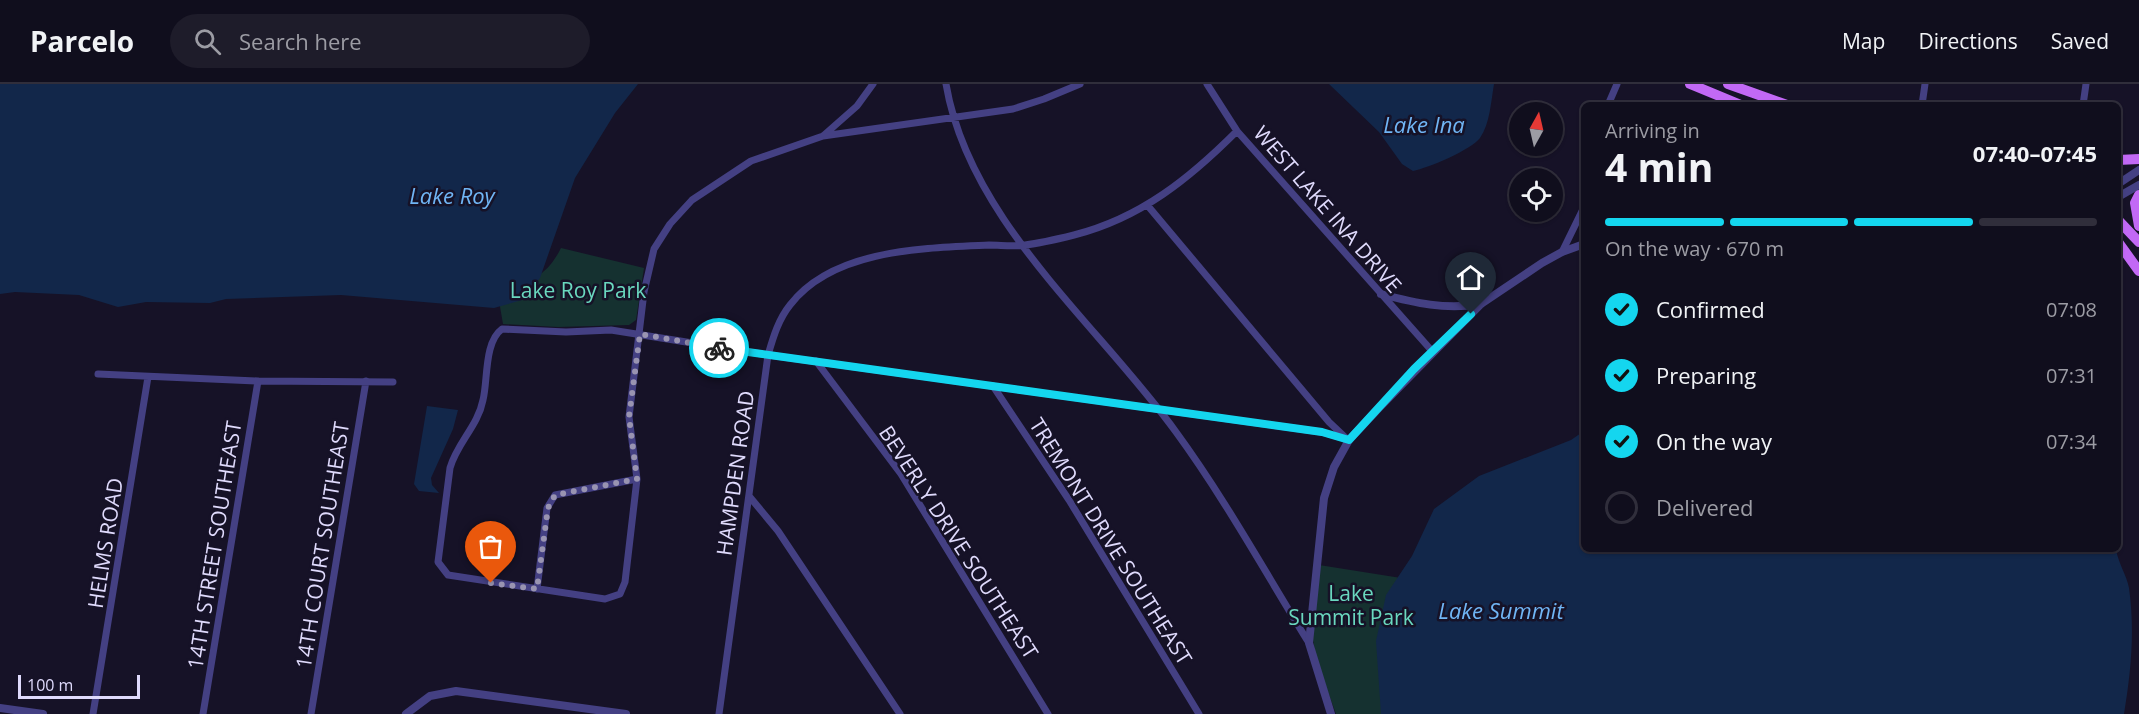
<!DOCTYPE html>
<html lang="en">
<head>
<meta charset="utf-8">
<style>
	body { margin:0; font-family:"Open Sans",sans-serif; background:#1e1c2a; color:#f1f3f6; height:100vh; display:flex; flex-direction:column; font-size:22px; white-space:nowrap }
	* { box-sizing:border-box; margin:0 }
	p { font-size:20px; color:#9c9ca4 }
	.icon { flex:none; width:33px; height:33px; fill:none; stroke:currentColor; stroke-width:2; stroke-linecap:round; stroke-linejoin:round }
	.map { position:relative; flex:1; overflow:hidden }
	.sheet { position:absolute; left:1581px; top:18px; width:540px; height:450px; display:flex; flex-direction:column; background:#100e1d; border-radius:9px; box-shadow:0 2px 4px #0004,0 0 0 2px #302e3b }
	.sheet>* { flex:none }
	.needle { width:39px; rotate:8deg }
	.buttons { position:absolute; left:1509px; top:18px; display:grid; gap:12px }
	.buttons a { display:grid; place-items:center; width:54px; height:54px; border-radius:50%; background:#100e1d; box-shadow:0 2px 4px #0004,0 0 0 2px #302e3b; font-size:30px }
	.scale { position:absolute; left:18px; bottom:15px; width:122px; box-sizing:border-box; padding-left:6px; border:3px solid #dfdafc; border-top:0; font-size:16px; line-height:21px; white-space:nowrap; color:#dfdafc; -webkit-text-stroke:4px #161227; paint-order:stroke }
	.pin { position:absolute; display:grid; place-items:center; width:51px; height:51px; color:#fff; margin:-62px -26px; border-radius:50% 50% 50% 0; rotate:-45deg; box-shadow:0 0 6px #0007 }
	.pin .icon { rotate:45deg }
	.courier { position:absolute; display:grid; place-items:center; width:60px; height:60px; margin:-30px; border:4px solid #14d6ef; border-radius:50%; background:#fff; color:#222; box-shadow:0 2px 8px #0007 }
	.headline em { font-style:normal; font-weight:700 }
	.headline div { display:flex; flex-direction:column-reverse }
	.headline { display:flex; align-items:center; justify-content:space-between; height:102px; padding:0 24px }
	h1 { font-size:39px; font-weight:700; line-height:45px }
	.bar { display:grid; grid-template-columns:repeat(4,1fr); gap:9px 6px; align-content:center; height:72px; padding:0 24px }
	.bar i { height:8px; border-radius:4px; background:#302e3b }
	.bar .active { background:#14d6ef }
	.bar p { grid-column:span 4 }
	ol { padding:0 24px; list-style:none }
	li { display:flex; align-items:center; gap:18px; height:66px }
	li p { margin-inline-start:auto }
	li .icon { padding:6px; border-radius:50%; background:#14d6ef; color:#111; stroke-width:4 }
	li:last-child { color:#9c9ca4 }
	li i { width:33px; height:33px; border:3px solid #302e3b; border-radius:50% }
	header { display:flex; align-items:center; gap:36px; box-sizing:border-box; height:84px; padding:0 30px; background:#100e1d; border-bottom:2px solid #302e3b }
	header strong { font-size:28px }
	nav { display:flex; gap:33px; margin-inline-start:auto; font-size:21px }
	.search { width:420px; height:54px; background:#1e1c2a; display:flex; align-items:center; gap:15px; box-sizing:border-box; padding:0 21px; border-radius:33px; color:#9c9ca4; font-size:22px }
	.map>svg:first-child { display:block }
	.green { fill:#153130 }
	.water { fill:#12274a }
	.lines { fill:none; stroke-linecap:round; stroke-linejoin:round }
	.minor { stroke:#444083; stroke-width:7 }
	.tertiary { stroke:#444083; stroke-width:8 }
	.primary { stroke:#c269f5; stroke-width:10 }
	.done { stroke:#9994b1; stroke-width:6; stroke-dasharray:0 10.8 }
	.route { stroke:#14d6ef; stroke-width:8 }
	.labels { text-anchor:middle; dominant-baseline:central; stroke-width:5; stroke-linejoin:round; paint-order:stroke }
	.street-label { font-size:21px; fill:#dfdafc; stroke:#161227 }
	.park-label { font-size:21px; fill:#6ad8bf; stroke:#161227 }
	.water-label { font-size:22px; font-style:italic; fill:#70b5f5; stroke:#161227 }
</style>
</head>
<body>
<header>
<strong>Parcelo</strong>
<div class="search"><svg class="icon" aria-label="search" viewBox="0 0 24 24"><circle cx="10" cy="10" r="6"/><path d="M15 15l6 6"/></svg>Search here</div>
<nav><a>Map</a><a>Directions</a><a>Saved</a></nav>
</header>
<div class="map">
<svg width="2139" height="630" viewBox="0 0 2139 630">
	<rect width="100%" height="100%" fill="#161227"/>
	<path class="green" d="M561,164L644,184L636,236L629,241L558,243L503,240L498,211C527,199 546,194 561,164Z
		M1319,481L1401,494L1386,630H1336L1316,575L1313,555Z"/>
	<path class="water" d="M0,0H638L615,29L575,94L540,194L522,216L494,224L341,211L226,215L210,219L146,218L118,223L79,211L15,208L0,210Z
		M1329,0H1494C1491,17 1490,40 1480,54C1471,66 1428,84 1413,87L1402,80L1379,48Z
		M427,322L458,326L453,345L431,394L432,401L439,409L419,407L414,400Z
		M1584,347V465H2116C2118,479 2127,492 2129,504C2135,547 2131,588 2124,630H1381L1376,557L1386,511L1412,472L1434,425L1479,392L1571,356Z"/>
	<g class="lines">
		<path class="minor" d="M873,0L857,22L823,52L751,77L692,116L670,140L654,165L644,208L629,333L637,395L625,498L620,510L605,515L448,491L438,478L450,384C457,359 478,342 483,316C488,296 484,258 502,245L566,248L611,246L768,271L1321,348L1349,356
			M946,0C969,137 1098,240 1176,348C1225,415 1265,488 1309,559
			M1207,0L1237,47L1432,267
			M1608,21L1617,0
			M1922,21L1925,0
			M2083,21L2086,0
			M823,52L1013,25L1044,15L1080,0
			M1148,122L1329,338L1347,355
			M1562,168L1584,123
			M816,277L901,390L1048,630
			M98,290L258,297L393,298
			M993,302L1069,416L1199,630
			M749,412L778,447L900,630
			M537,505L547,424L555,411L637,395
			M93,630L148,293
			M203,630L258,297
			M311,630L366,297
			M719,630L768,271C773,254 778,236 790,221C833,165 924,164 989,161C1001,161 1013,163 1025,161C1042,159 1058,155 1074,151C1141,134 1190,94 1237,47"/>
		<path class="tertiary" d="M2118,100L2139,86
			M2118,113L2139,101
			M1381,210C1415,219 1445,226 1481,220
			M0,624L43,630
			M406,630L430,612L456,607L626,630
			M1331,630L1309,559L1324,414L1334,383L1349,356L1378,325L1481,220L1542,179L1562,168L1584,160"/>
		<path class="primary" d="M1690,0L1741,21
			M1728,0L1787,21
			M2118,76L2139,75
			M2139,111L2135,119L2139,142
			M2118,136L2139,158
			M2118,158L2139,187"/>
	</g>
	<g class="lines">
		<path class="done" d="M491,499L537,505L548,424L555,411L637,395L629,333L640,250L719,264"/>
		<path class="route" d="M719,264L1322,348L1349,356L1414,285L1471,230"/>
	</g>
	<g class="labels">
		<g class="street-label">
			<text transform="translate(1328 125) rotate(49)">WEST LAKE INA DRIVE</text>
			<text transform="translate(735 389) rotate(-82)">HAMPDEN ROAD</text>
			<text transform="translate(1111 457) rotate(58)">TREMONT DRIVE SOUTHEAST</text>
			<text transform="translate(959 458) rotate(57)">BEVERLY DRIVE SOUTHEAST</text>
			<text transform="translate(105 459) rotate(-81)">HELMS ROAD</text>
			<text transform="translate(214 461) rotate(-81)">14TH STREET SOUTHEAST</text>
			<text transform="translate(322 461) rotate(-81)">14TH COURT SOUTHEAST</text>
		</g>
		<g class="park-label">
			<text x="578" y="206">Lake Roy Park</text>
			<text x="1351" y="509">Lake<tspan x="1351" dy="24">Summit Park</tspan></text>
		</g>
		<g class="water-label">
			<text x="1424" y="40">Lake Ina</text>
			<text x="452" y="111">Lake Roy</text>
			<text x="1501" y="526">Lake Summit</text>
		</g>
	</g>
</svg>
<div class="buttons">
<a><svg class="needle" viewBox="-14 -14 28 28"><path d="M0-13l5 13h-10z" fill="#e53935"/><path d="M0 13l5-13h-10z" fill="#9c9ca4"/></svg></a>
<a><svg class="icon" aria-label="locate" viewBox="0 0 24 24"><circle cx="12" cy="12" r="6"/><path d="M12 2v4M12 18v4M2 12h4M18 12h4"/></svg></a>
</div>
<div class="scale">100 m</div>
<div class="pin" style="left:491px;top:499px;background:#ea580c"><svg class="icon" aria-label="bag" viewBox="0 0 24 24"><path d="M5 8h14l-1 12H6zM9 8a3 3 0 0 1 6 0"/></svg></div>
<div class="pin" style="left:1471px;top:230px;background:#1f2937"><svg class="icon" aria-label="home" viewBox="0 0 24 24"><path d="M3 11l9-7 9 7M6 9v11h12V9"/></svg></div>
<div class="courier" style="left:719px;top:264px"><svg class="icon" aria-label="bike" viewBox="0 0 24 24"><circle cx="6" cy="16" r="4"/><circle cx="18" cy="16" r="4"/><path d="M6 16l4-8h5l3 8M10 8l3 8H6M13 5h3"/></svg></div>
<section class="sheet">
<div class="headline"><div><h1>4 min</h1><p>Arriving in</p></div><em>07:40–07:45</em></div>
<div class="bar"><i class="active"></i><i class="active"></i><i class="active"></i><i></i><p>On the way · 670 m</p></div>
<ol>
<li><svg class="icon" aria-label="check" viewBox="0 0 24 24"><path d="M5 12l5 5 9-10"/></svg>Confirmed<p>07:08</p></li>
<li><svg class="icon" aria-label="check" viewBox="0 0 24 24"><path d="M5 12l5 5 9-10"/></svg>Preparing<p>07:31</p></li>
<li><svg class="icon" aria-label="check" viewBox="0 0 24 24"><path d="M5 12l5 5 9-10"/></svg>On the way<p>07:34</p></li>
<li><i></i>Delivered</li>
</ol>
</section>
</div>
</body>
</html>
